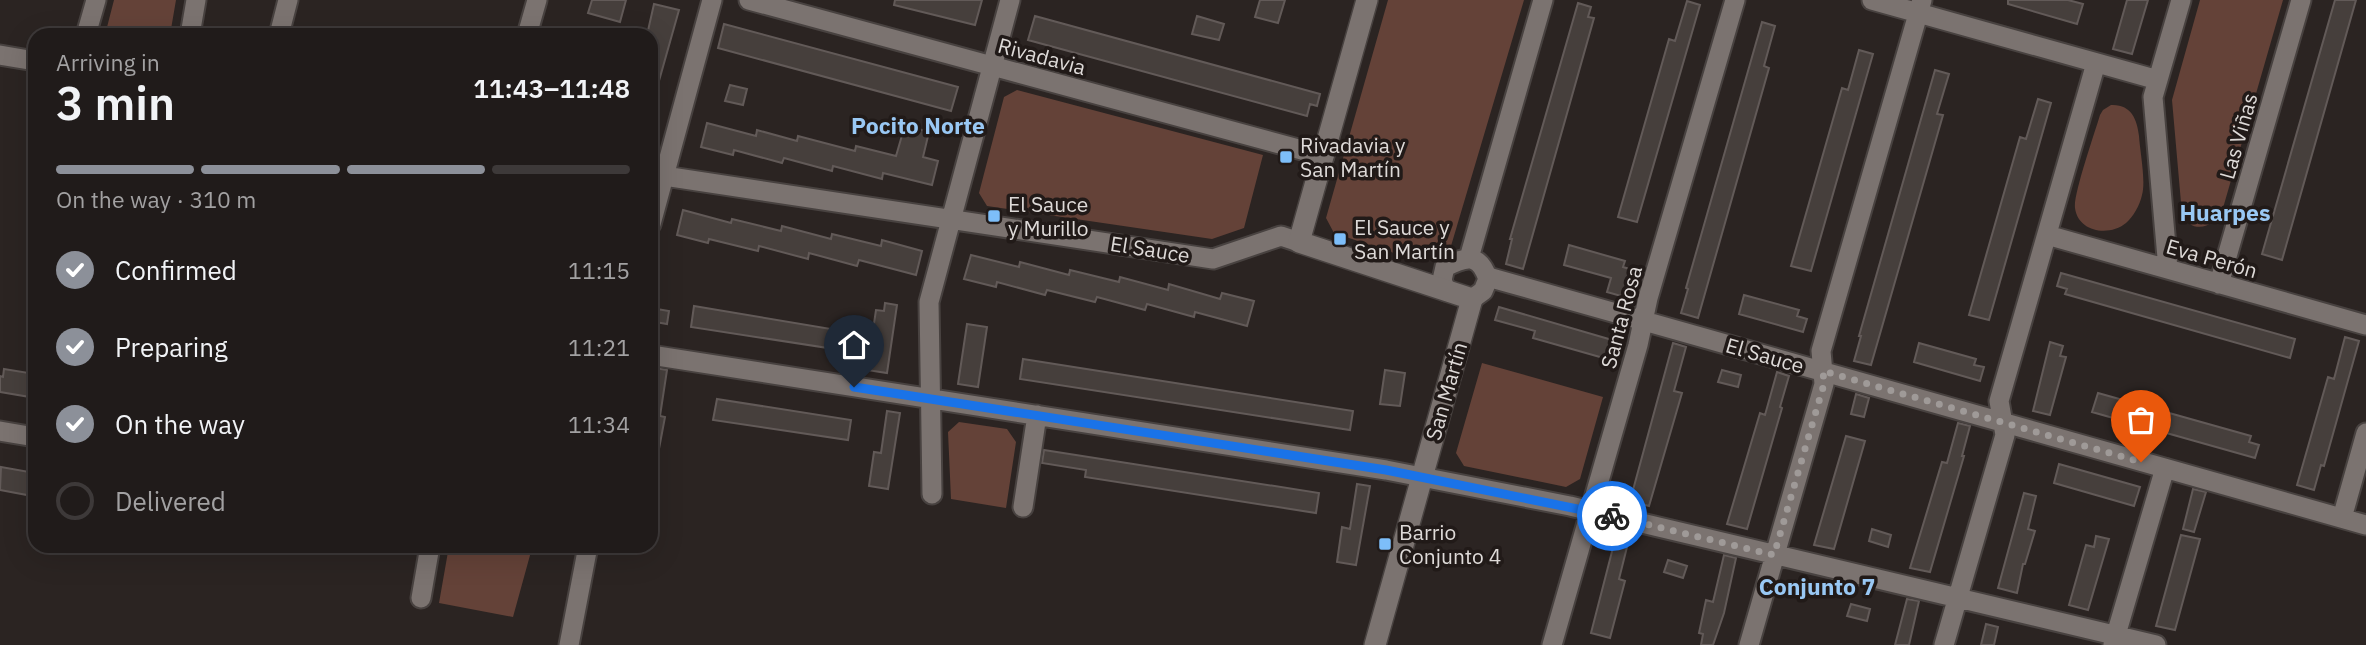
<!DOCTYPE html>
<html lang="en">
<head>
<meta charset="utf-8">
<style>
	body { margin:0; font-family:"IBM Plex Sans",sans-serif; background:#282423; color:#f1f3f6; height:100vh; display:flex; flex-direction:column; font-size:26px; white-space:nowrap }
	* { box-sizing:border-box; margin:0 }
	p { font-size:23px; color:#a2a1a2 }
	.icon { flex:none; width:38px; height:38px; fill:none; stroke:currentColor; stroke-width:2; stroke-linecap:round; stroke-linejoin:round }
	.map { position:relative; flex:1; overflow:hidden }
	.details { position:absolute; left:28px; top:28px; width:630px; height:525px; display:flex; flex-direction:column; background:#201b1a; border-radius:21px; box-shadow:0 7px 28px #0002,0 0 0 2px #3d3939 }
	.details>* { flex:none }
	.pin { position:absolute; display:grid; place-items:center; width:60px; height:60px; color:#fff; margin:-72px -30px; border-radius:50% 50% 50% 0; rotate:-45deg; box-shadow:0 0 7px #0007 }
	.pin .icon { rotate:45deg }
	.courier { position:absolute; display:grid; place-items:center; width:70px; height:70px; margin:-35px; border:5px solid #1a73e8; border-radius:50%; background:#fff; color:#222; box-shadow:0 2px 9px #0007 }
	.headline em { font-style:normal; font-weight:600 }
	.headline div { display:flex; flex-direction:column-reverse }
	.headline { display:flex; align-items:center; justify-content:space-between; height:119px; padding:0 28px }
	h1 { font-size:46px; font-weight:600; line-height:52px }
	.bar { display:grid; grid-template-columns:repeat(4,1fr); gap:10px 7px; align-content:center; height:84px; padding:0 28px }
	.bar i { height:9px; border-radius:5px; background:#3d3939 }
	.bar .current { background:#8c9099 }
	.bar p { grid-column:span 4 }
	ol { padding:0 28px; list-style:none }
	li { display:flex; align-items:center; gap:21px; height:77px }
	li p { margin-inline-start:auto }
	li .icon { padding:7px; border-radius:50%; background:#8c9099; color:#fff; stroke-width:4 }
	li:last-child { color:#a2a1a2 }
	li i { width:38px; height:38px; border:4px solid #3d3939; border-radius:50% }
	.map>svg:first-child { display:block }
	.green { fill:#644238 }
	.building { fill:#463f3c; stroke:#625a58; stroke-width:2 }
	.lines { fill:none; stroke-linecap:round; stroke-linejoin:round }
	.street-casing { stroke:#484240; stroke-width:23 }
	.secondary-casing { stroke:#484240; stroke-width:24 }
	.street { stroke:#7b7370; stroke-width:19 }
	.secondary { stroke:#7b7370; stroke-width:21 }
	.done { stroke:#9f9a98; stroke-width:7; stroke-dasharray:0 12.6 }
	.route { stroke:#1a73e8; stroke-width:9 }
	.poi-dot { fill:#7dbef9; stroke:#211a18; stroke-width:2.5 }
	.labels { text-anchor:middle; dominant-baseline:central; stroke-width:7; stroke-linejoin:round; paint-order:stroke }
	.street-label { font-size:21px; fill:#dedad8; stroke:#211a18 }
	.poi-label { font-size:21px; fill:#dedad8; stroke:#211a18; text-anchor:start }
	.neighbourhood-label { font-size:23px; font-weight:bold; fill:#99c8f4; stroke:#211a18 }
</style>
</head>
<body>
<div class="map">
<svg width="2366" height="645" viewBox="0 0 2366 645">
	<rect width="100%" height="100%" fill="#2b2422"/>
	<path class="green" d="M114,0H176L170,35H105Z
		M1388,0H1524L1451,246L1415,260L1334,233L1326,218Z
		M2200,0H2283L2223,208C2216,227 2192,236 2182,214L2172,100Z
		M1017,90L1263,155L1244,228L1212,239L987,206L979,193L1004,97Z
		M2111,105C2131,104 2137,119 2139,136C2140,152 2146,181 2142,195C2140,205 2133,217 2126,223C2109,237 2078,232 2075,208C2073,195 2095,132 2100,115L2103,110Z
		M1482,363L1603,397L1580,479L1566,487L1464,466L1456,453Z
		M959,422L1007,429L1016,442L1006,508L951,499L948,432Z
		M449,546H518L532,548L513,617L439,603Z"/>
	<path class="building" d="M592,0H626L620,22L588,13Z
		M895,0H982L975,25L894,5Z
		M1260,0H1285L1278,23L1255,17Z
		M2008,0H2068L2083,4L2077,24L2008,4Z
		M2127,0H2148L2132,54L2113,49Z
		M2335,0H2356L2282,260L2262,254Z
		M1687,1L1700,5L1637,222L1618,217L1669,39L1675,41Z
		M1578,3L1591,7L1588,17L1594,18L1523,269L1506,264L1512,239H1510Z
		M654,4L679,10L655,95L651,94V35H647Z
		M1035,16L1320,94L1317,106L1310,104L1307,116L1028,40Z
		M1197,16L1224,24L1219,40L1192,34Z
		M1762,22L1775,26L1764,66L1769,68L1698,318L1681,313L1688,289L1686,288Z
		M724,24L958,87L951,111L718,48Z
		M1859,50L1873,54L1811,271L1791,266L1842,88L1848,90Z
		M1935,70L1949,74L1937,114L1943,115L1871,365L1854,361L1861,336H1859Z
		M730,85L747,89L743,105L725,101Z
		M2038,99L2051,103L1989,320L1969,315L2020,137L2026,139Z
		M707,123L756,136L757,130L797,141L798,136L855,151L856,146L896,156L905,125L929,132L923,157L938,161L932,185L883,173L882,179L833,166L832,171L784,158L782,163L734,150L733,155L701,147Z
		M683,210L731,223L732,219L781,231L782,226L831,239L832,234L881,246L882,240L922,251L916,275L859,260L857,266L809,253L808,259L759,246L758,251L709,239L708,243L677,235Z
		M1569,245L1625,261L1623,267L1633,270L1627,293L1621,296L1607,292L1611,278L1564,265Z
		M971,255L1019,267L1020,262L1069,275L1070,270L1119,282L1120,277L1168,290L1169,284L1220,299L1222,293L1254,301L1247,326L1195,312L1194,317L1147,304L1145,310L1097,297L1095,302L1047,290L1045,295L997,282L996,287L964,279Z
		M2061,273L2295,339L2290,358L2065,294L2067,289L2057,286Z
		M1744,295L1799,310L1797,316L1807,319L1803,332L1739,314Z
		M885,303L897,305L887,373L867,370L876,310L884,311Z
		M694,306L831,329L828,348L691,327Z
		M1499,307L1619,342L1614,361L1533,338L1535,331L1495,320Z
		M657,309L669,311L667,324L655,322Z
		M967,324L987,327L978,387L958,384Z
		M2345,337L2359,341L2324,466L2321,465L2314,490L2297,485L2328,377L2334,379Z
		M2050,342L2063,346L2060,356L2066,357L2050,415L2033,411Z
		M1673,343L1686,347L1674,391L1682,393L1649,506L1630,501Z
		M1919,343L1976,359L1974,365L1984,367L1980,381L1914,362Z
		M1023,359L1353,411L1350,430L1020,379Z
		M655,368L667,370L660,416L665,417L658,454L651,453V395Z
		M4,369L35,374V395L31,394L30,397L0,392V376L3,377Z
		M1385,370L1405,373L1400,406L1380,404Z
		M1722,370L1741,375L1738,387L1718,382Z
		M1777,372L1789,376L1780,407L1782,408L1747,529L1727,524L1760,413L1765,415Z
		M2098,393L2251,436L2249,442L2259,445L2255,458L2092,412Z
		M1856,394L1869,398L1864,417L1851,414Z
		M717,399L851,420L848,440L713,420Z
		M887,411L900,413L888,489L869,486L874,452L881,453Z
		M1958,423L1970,426L1962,456H1964L1930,572L1910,568L1942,462L1947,463Z
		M1846,436L1865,441L1834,549L1814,545Z
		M1044,450L1319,493L1316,513L1085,477L1086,470L1042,463Z
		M2059,464L2140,487L2134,506L2054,483Z
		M1,467L35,473V488L29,487L27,495L0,490Z
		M1357,484L1370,486L1356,565L1337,562L1342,527L1350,529Z
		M2193,489L2206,492L2194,532L2183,529Z
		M2024,493L2036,496L2028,529L2035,531L2025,564H2023L2017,593L1998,588Z
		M1872,529L1891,535L1888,547L1869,541Z
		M2181,535L2200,539L2175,630L2156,626Z
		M1616,536L1629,539L1619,579L1625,581L1610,638L1591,633Z
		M2096,536L2109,539L2088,610L2069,605L2086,545L2094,547Z
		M1724,555L1736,558L1724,613L1713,645H1701L1703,634L1699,633L1706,600L1713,602Z
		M1668,560L1687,566L1683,578L1664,572Z
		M1907,599L1919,601L1909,645H1895Z
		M1851,604L1870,609L1867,621L1847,616Z
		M1986,624L1998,627L1994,645H1981Z"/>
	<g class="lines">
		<g class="street-casing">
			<path id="street" d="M749,0L1324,156
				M1872,0L2158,80
				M86,35L96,0
				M190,35L196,0
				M279,35L288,0
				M527,35L537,0
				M0,55L35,61
				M651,174L1213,259L1281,236L1299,242
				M651,224L712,0
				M2047,235L2366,325
				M1469,258L1543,0
				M2168,269L2153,97L2181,0
				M1488,277L2366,525
				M2219,284L2301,0
				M1446,291L1442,280L1445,267C1467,256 1479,253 1488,279L1483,291L1472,299
				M651,355L1386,470L1570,506L2156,645
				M0,431L35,437
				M932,494L929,302L1010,0
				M1023,507L1037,415
				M2342,518L2366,433
				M421,598L430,546
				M569,645L588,546
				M1552,645L1638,345L1648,298L1735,0
				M1749,645L1824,384L1821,351L1922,0
				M1944,645L2005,435L1999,401L2096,63
				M2113,645L2165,468"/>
		</g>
		<g class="secondary-casing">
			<path id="secondary" d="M1367,0L1299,242L1472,299L1375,645"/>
		</g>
		<use href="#street" class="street"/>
		<use href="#secondary" class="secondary"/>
	</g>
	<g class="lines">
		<path class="done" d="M1612,516L1774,555L1824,384L1823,371L2141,462"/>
		<path class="route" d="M854,387L1386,470L1612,516"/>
	</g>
	<g class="poi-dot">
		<rect x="1279" y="150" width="14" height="14" rx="3.5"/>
		<rect x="987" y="209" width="14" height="14" rx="3.5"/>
		<rect x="1333" y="232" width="14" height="14" rx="3.5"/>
		<rect x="1378" y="537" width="14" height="14" rx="3.5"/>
	</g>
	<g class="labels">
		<g class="street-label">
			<text transform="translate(1042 56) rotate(15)">Rivadavia</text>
			<text transform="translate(2238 136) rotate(-74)">Las Viñas</text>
			<text transform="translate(1150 249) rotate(9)">El Sauce</text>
			<text transform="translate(2212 258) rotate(16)">Eva Perón</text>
			<text transform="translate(1621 317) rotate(-75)">Santa Rosa</text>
			<text transform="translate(1765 355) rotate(16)">El Sauce</text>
			<text transform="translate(1446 391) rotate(-74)">San Martín</text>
		</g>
		<g class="poi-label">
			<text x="1300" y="145">Rivadavia y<tspan x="1300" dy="24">San Martín</tspan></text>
			<text x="1008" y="204">El Sauce<tspan x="1008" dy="24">y Murillo</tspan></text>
			<text x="1354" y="227">El Sauce y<tspan x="1354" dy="24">San Martín</tspan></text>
			<text x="1399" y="532">Barrio<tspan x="1399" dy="24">Conjunto 4</tspan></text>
		</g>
		<g class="neighbourhood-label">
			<text x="918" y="125">Pocito Norte</text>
			<text x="2225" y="212">Huarpes</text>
			<text x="1817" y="586">Conjunto 7</text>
		</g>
	</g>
</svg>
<div class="pin" style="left:2141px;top:462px;background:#ea580c"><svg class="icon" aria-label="bag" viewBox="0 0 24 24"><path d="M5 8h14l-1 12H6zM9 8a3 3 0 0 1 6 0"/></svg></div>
<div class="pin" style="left:854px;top:387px;background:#1f2937"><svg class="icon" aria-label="home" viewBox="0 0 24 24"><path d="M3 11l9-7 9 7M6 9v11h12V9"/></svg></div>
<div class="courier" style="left:1612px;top:516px"><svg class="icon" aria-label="bike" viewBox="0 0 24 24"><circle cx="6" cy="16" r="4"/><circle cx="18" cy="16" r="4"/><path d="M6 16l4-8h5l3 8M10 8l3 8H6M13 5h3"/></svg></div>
<section class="details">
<div class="headline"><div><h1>3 min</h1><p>Arriving in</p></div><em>11:43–11:48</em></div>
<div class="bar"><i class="current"></i><i class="current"></i><i class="current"></i><i></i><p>On the way · 310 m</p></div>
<ol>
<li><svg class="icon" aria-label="check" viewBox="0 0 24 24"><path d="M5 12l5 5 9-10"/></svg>Confirmed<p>11:15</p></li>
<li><svg class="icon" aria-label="check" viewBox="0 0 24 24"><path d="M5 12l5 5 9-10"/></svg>Preparing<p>11:21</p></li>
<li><svg class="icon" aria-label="check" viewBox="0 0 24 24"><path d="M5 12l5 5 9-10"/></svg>On the way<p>11:34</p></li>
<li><i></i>Delivered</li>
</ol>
</section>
</div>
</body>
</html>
